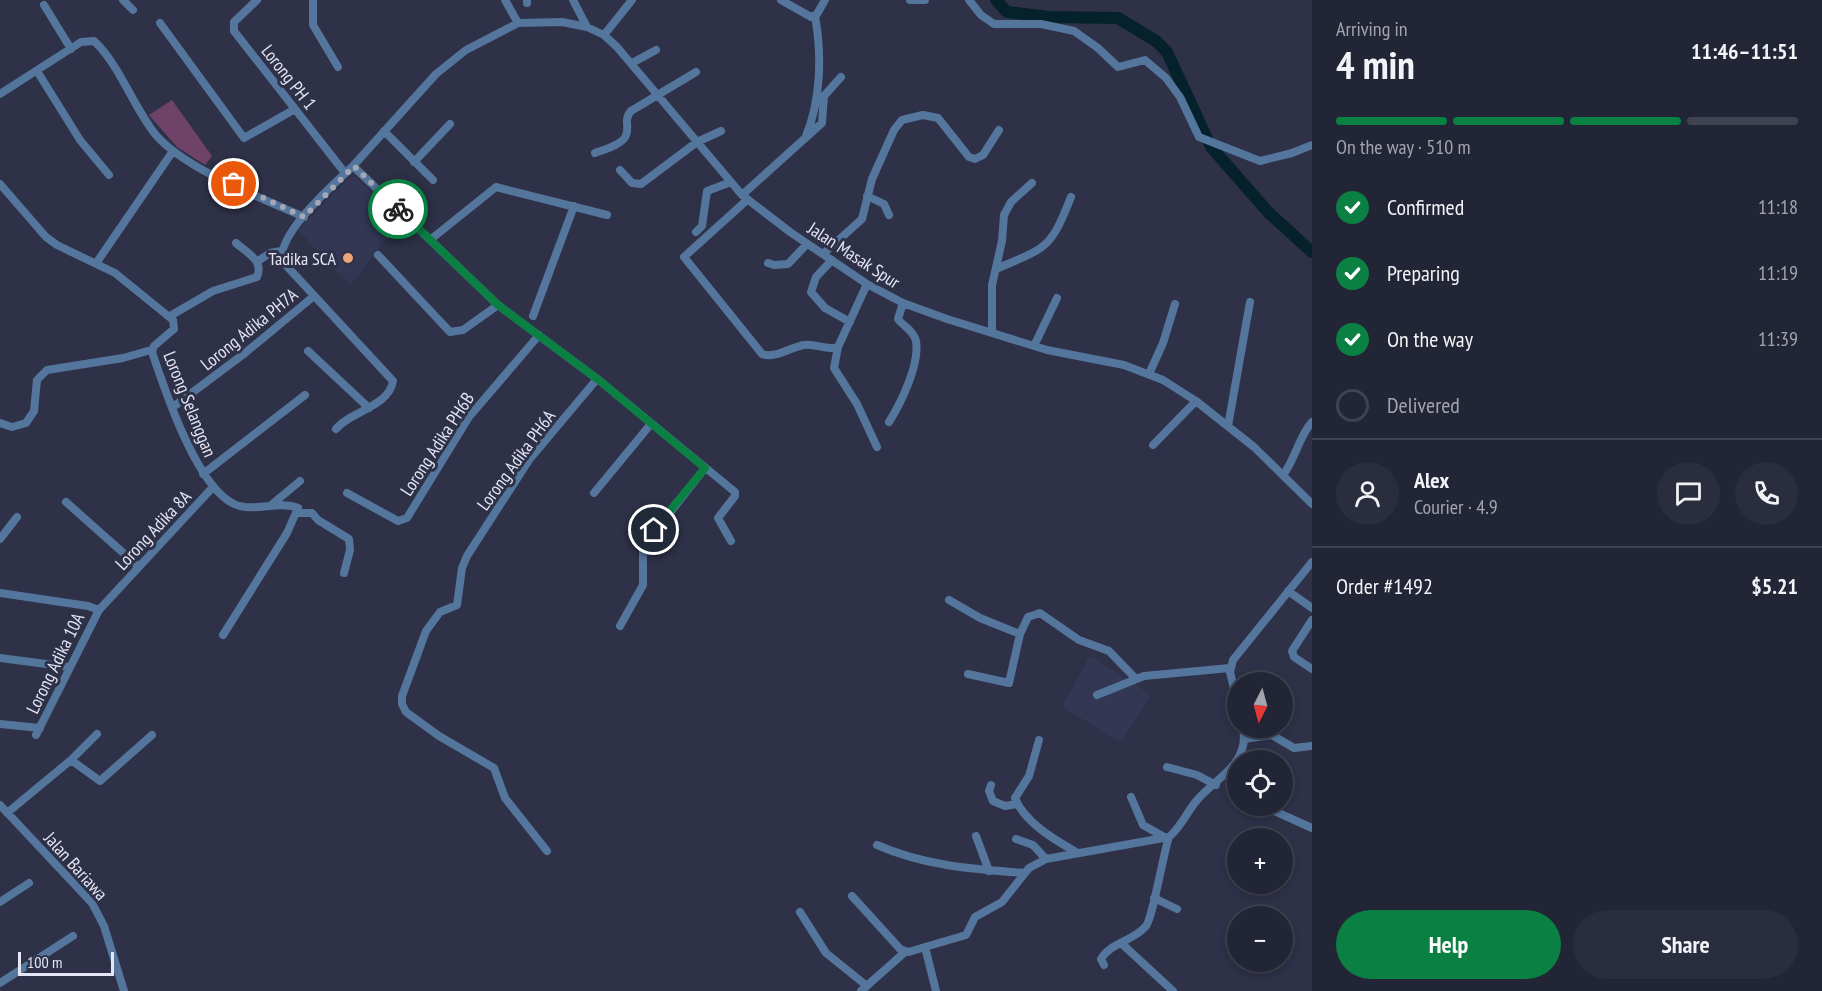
<!DOCTYPE html>
<html lang="en">
<head>
<meta charset="utf-8">
<style>
	body { margin:0; font-family:"PT Sans Narrow",sans-serif; background:#2a2d3d; color:#f1f3f6; height:100vh; display:flex; flex-direction:column; font-size:22px; white-space:nowrap }
	* { box-sizing:border-box; margin:0 }
	p { font-size:20px; color:#a2a5ad }
	.icon { flex:none; width:33px; height:33px; fill:none; stroke:currentColor; stroke-width:2; stroke-linecap:round; stroke-linejoin:round }
	.map { position:relative; flex:1; overflow:hidden }
	.details { display:flex; flex-direction:column; background:#222535; width:510px }
	.details>* { flex:none }
	.needle { width:39px; rotate:186deg }
	.tools { position:absolute; left:1227px; top:672px; display:grid; gap:12px }
	.tools a { display:grid; place-items:center; width:66px; height:66px; border-radius:50%; background:#222535; box-shadow:0 3px 9px #0003,0 0 0 2px #3f4250; font-size:30px }
	.scale { position:absolute; left:18px; bottom:15px; width:96px; box-sizing:border-box; padding-left:6px; border:3px solid #e4e6f5; border-top:0; font-size:16px; line-height:21px; white-space:nowrap; color:#e4e6f5; -webkit-text-stroke:4px #2e3147; paint-order:stroke }
	.pin { position:absolute; display:grid; place-items:center; width:51px; height:51px; color:#fff; margin:-26px; border:3px solid #fff; border-radius:50%; box-shadow:0 2px 6px #0007 }
	.courier { position:absolute; display:grid; place-items:center; width:60px; height:60px; margin:-30px; border:4px solid #0b8043; border-radius:50%; background:#fff; color:#222; box-shadow:0 2px 8px #0007 }
	.overview em { font-style:normal; font-weight:800 }
	.overview div { display:flex; flex-direction:column-reverse }
	.overview { display:flex; align-items:center; justify-content:space-between; height:102px; padding:0 24px }
	h1 { font-size:39px; font-weight:800; line-height:45px }
	.bar { display:grid; grid-template-columns:repeat(4,1fr); gap:9px 6px; align-content:center; height:72px; padding:0 24px }
	.bar i { height:8px; border-radius:4px; background:#3f4250 }
	.bar .current { background:#0b8043 }
	.bar p { grid-column:span 4 }
	.line { display:flex; align-items:center; gap:15px; padding:0 24px; border-top:2px solid #3f4250 }
	.line div { flex:1 }
	.round { display:grid; place-items:center; flex:none; width:63px; height:63px; border-radius:32px; background:#2a2d3d }
	ol { padding:0 24px; list-style:none }
	li { display:flex; align-items:center; gap:18px; height:66px }
	li p { margin-inline-start:auto }
	li .icon { padding:6px; border-radius:50%; background:#0b8043; color:#fff; stroke-width:4 }
	li:last-child { color:#a2a5ad }
	li i { width:33px; height:33px; border:3px solid #3f4250; border-radius:50% }
	.primary-button { display:flex; gap:12px; margin-top:auto; padding:12px 24px }
	.primary-button a { flex:1; height:69px; border-radius:36px; background:#0b8043; color:#fff; font-size:24px; font-weight:800; line-height:69px; text-align:center }
	.primary-button a+a { background:#2a2d3d; color:#f1f3f6 }
	main { display:flex; flex:1; min-height:0 }
	.map>svg:first-child { display:block }
	.built { fill:#343754 }
	.green { fill:#6f426a }
	.lines { fill:none; stroke-linecap:round; stroke-linejoin:round }
	.river { stroke:#05222c; stroke-width:12 }
	.minor { stroke:#54759c; stroke-width:8 }
	.done { stroke:#a4a7b8; stroke-width:6; stroke-dasharray:0 10.8 }
	.route { stroke:#0b8043; stroke-width:8 }
	.poi-dot { fill:#efa378; stroke:#2e3147; stroke-width:2 }
	.labels { text-anchor:middle; dominant-baseline:central; stroke-width:6; stroke-linejoin:round; paint-order:stroke }
	.street-label { font-size:18px; fill:#e4e6f5; stroke:#2e3147 }
	.poi-label { font-size:18px; fill:#e4e6f5; stroke:#2e3147; text-anchor:end }
</style>
</head>
<body>
<main>
<div class="map">
<svg width="1312" height="991" viewBox="0 0 1312 991">
	<rect width="100%" height="100%" fill="#2e3147"/>
	<path class="built" d="M350,177H355L401,219L350,286L298,230Z
		M1090,655L1151,695L1121,742L1062,707Z"/>
	<path class="green" d="M172,100L212,156L205,165L177,147L149,115Z"/>
	<g class="lines">
		<path class="river" d="M996,0L1007,12L1049,17L1118,18L1156,41L1167,52L1211,147L1269,213L1312,252"/>
		<path class="minor" d="M123,0L133,10
			M257,0L234,22V31L345,173
			M313,0V25L338,67
			M505,0L518,23
			M527,0V3
			M573,0L587,27
			M781,0L811,17L817,14L825,0
			M910,0H925
			M969,0L981,15L994,24H1041L1074,31L1098,48L1118,67L1145,60L1166,78L1180,97L1199,137L1260,161L1292,153L1312,145
			M44,5L71,49
			M160,23L244,138L295,109
			M604,35L632,0
			M632,63L656,50
			M37,71L80,140L109,175
			M0,94L81,42L94,41C119,64 133,106 155,134C184,169 262,198 304,217
			M384,131L433,180
			M806,136C821,100 822,54 815,16
			M595,153C603,150 624,144 626,135C630,126 623,120 631,111L696,72
			M414,162L450,124
			M620,170L632,183L641,184L697,142L721,131
			M0,184L46,237L57,245L115,273L173,320L174,329L154,346L152,352C165,390 196,486 234,504C253,513 279,500 298,508L287,533L223,635
			M742,195L822,123L824,96L841,77
			M867,196L884,204L889,215
			M747,200L684,257L762,354C775,359 791,347 804,345C816,343 826,351 838,347L867,284
			M696,232L702,226L707,191L731,182
			M430,240L496,187L607,215
			M823,254L862,219L872,179L894,130L902,120L923,115L938,118L969,157L975,159L983,155L999,130
			M378,255L450,332L463,330L498,305
			M832,260L816,277L811,292L825,308L850,322
			M258,261L270,253L281,251
			M97,262L173,151
			M768,263L774,265L788,264L807,244
			M996,269C1047,247 1050,250 1071,197
			M170,316L213,291L257,277C264,260 248,254 236,243
			M533,316L574,206
			M992,333V285L1002,241L1004,215L1011,202L1032,183
			M1034,346L1057,298
			M838,347L834,368L857,404L877,447
			M308,351L369,408
			M1149,374L1163,343L1175,304
			M173,407L245,353L314,296
			M889,422C901,403 920,364 916,341C914,331 903,326 898,319L903,303
			M0,423L12,427L26,423L34,411L37,380L47,370L123,358L151,350
			M1228,426L1250,302
			M336,429C349,412 389,407 393,381L283,262C274,236 335,183 353,166
			M1153,445L1196,401
			M203,474L305,395
			M1283,475C1296,458 1298,438 1312,422
			M347,493L398,521L407,518L469,417L539,335
			M594,493L650,425
			M66,502L138,566
			M270,506L300,481
			M297,513H312L318,520L349,539L350,550L344,573
			M0,539L17,517
			M731,541L718,518L735,496V492L600,381L498,305L353,166L436,74L466,50L518,23L562,22L587,27L604,35L617,47L742,195L790,232L867,284L903,303L947,319L1047,350L1124,365L1163,380L1196,401L1254,447L1312,504
			M1288,591L1312,608
			M0,593L88,606L99,610
			M949,600L980,618L1020,634L1028,617L1040,613L1079,640L1109,651L1136,679
			M1312,620L1292,651L1294,657L1312,669
			M620,626L643,585V547L705,468
			M0,658L69,667
			M968,674L1009,683L1020,634
			M1097,695L1144,676L1230,668
			M1238,705L1230,672L1233,660L1312,562
			M0,724L40,728
			M36,735L99,610L213,487
			M1244,739L1272,735L1294,748L1311,746
			M1039,740L1029,776L1015,798C1024,822 1055,840 1076,852
			M71,760L97,734
			M1167,767L1197,775L1216,785
			M1231,769L1238,781
			M991,785L989,791L993,801L1005,806L1017,804
			M1131,797L1143,825L1166,838
			M0,805L92,903L104,926L124,991
			M1263,806L1312,828
			M7,813L71,760L100,781L152,735
			M976,836L989,871
			M1016,839L1033,845L1046,859
			M877,845C925,866 973,869 1025,873
			M547,851L505,798L494,768L439,736L406,712L402,704V696L426,631L440,612L457,605L462,568L467,556L529,460L597,379
			M852,896L901,950L909,952L925,947
			M1154,898L1177,909
			M0,902L29,883
			M800,912L826,953L867,986
			M1121,943L1173,991
			M1104,965L1101,959C1111,942 1134,941 1146,926C1153,917 1163,854 1169,837
			M0,983L73,936
			M861,991L905,952
			M936,991L925,947L966,935L975,917L1002,902L1029,868L1046,859L1169,837C1182,826 1187,811 1198,799C1216,778 1250,764 1243,728"/>
	</g>
	<g class="lines">
		<path class="done" d="M234,184L304,217L354,166L398,209"/>
		<path class="route" d="M398,209L498,305L600,381L705,468L654,530"/>
	</g>
	<circle class="poi-dot" cx="348" cy="258" r="6"/>
	<g class="labels">
		<g class="street-label">
			<text transform="translate(289 77) rotate(52)">Lorong PH 1</text>
			<text transform="translate(854 255) rotate(33)">Jalan Masak Spur</text>
			<text transform="translate(249 329) rotate(-39)">Lorong Adika PH7A</text>
			<text transform="translate(190 404) rotate(68)">Lorong Selanggan</text>
			<text transform="translate(437 444) rotate(-57)">Lorong Adika PH6B</text>
			<text transform="translate(516 460) rotate(-54)">Lorong Adika PH6A</text>
			<text transform="translate(153 530) rotate(-47)">Lorong Adika 8A</text>
			<text transform="translate(55 663) rotate(-64)">Lorong Adika 10A</text>
			<text transform="translate(76 866) rotate(48)">Jalan Bariawa</text>
		</g>
		<g class="poi-label">
			<text x="336" y="258">Tadika SCA</text>
		</g>
	</g>
</svg>
<div class="tools">
<a><svg class="needle" viewBox="-14 -14 28 28"><path d="M0-13l5 13h-10z" fill="#e53935"/><path d="M0 13l5-13h-10z" fill="#a2a5ad"/></svg></a>
<a><svg class="icon" aria-label="locate" viewBox="0 0 24 24"><circle cx="12" cy="12" r="6"/><path d="M12 2v4M12 18v4M2 12h4M18 12h4"/></svg></a>
<a>+</a>
<a>−</a>
</div>
<div class="scale">100 m</div>
<div class="pin" style="left:234px;top:184px;background:#ea580c"><svg class="icon" aria-label="bag" viewBox="0 0 24 24"><path d="M5 8h14l-1 12H6zM9 8a3 3 0 0 1 6 0"/></svg></div>
<div class="pin" style="left:654px;top:530px;background:#1f2937"><svg class="icon" aria-label="home" viewBox="0 0 24 24"><path d="M3 11l9-7 9 7M6 9v11h12V9"/></svg></div>
<div class="courier" style="left:398px;top:209px"><svg class="icon" aria-label="bike" viewBox="0 0 24 24"><circle cx="6" cy="16" r="4"/><circle cx="18" cy="16" r="4"/><path d="M6 16l4-8h5l3 8M10 8l3 8H6M13 5h3"/></svg></div>
</div>
<section class="details">
<div class="overview"><div><h1>4 min</h1><p>Arriving in</p></div><em>11:46–11:51</em></div>
<div class="bar"><i class="current"></i><i class="current"></i><i class="current"></i><i></i><p>On the way · 510 m</p></div>
<ol>
<li><svg class="icon" aria-label="check" viewBox="0 0 24 24"><path d="M5 12l5 5 9-10"/></svg>Confirmed<p>11:18</p></li>
<li><svg class="icon" aria-label="check" viewBox="0 0 24 24"><path d="M5 12l5 5 9-10"/></svg>Preparing<p>11:19</p></li>
<li><svg class="icon" aria-label="check" viewBox="0 0 24 24"><path d="M5 12l5 5 9-10"/></svg>On the way<p>11:39</p></li>
<li><i></i>Delivered</li>
</ol>
<div class="line" style="height:108px"><a class="round"><svg class="icon" aria-label="person" viewBox="0 0 24 24"><circle cx="12" cy="8" r="4"/><path d="M4 21q1-7 8-7t8 7"/></svg></a><div><b>Alex</b><p>Courier · 4.9</p></div><a class="round"><svg class="icon" aria-label="chat" viewBox="0 0 24 24"><path d="M4 5h16v11H9l-5 4z"/></svg></a><a class="round"><svg class="icon" aria-label="phone" viewBox="0 0 24 24"><path d="M5 4h4l2 5-3 2q2 4 5 5l2-3 5 2v4C11 20 4 13 5 4z"/></svg></a></div>
<div class="line" style="height:78px"><div>Order #1492</div><b>$5.21</b></div>
<div class="primary-button"><a>Help</a><a>Share</a></div>
</section>
</main>
</body>
</html>
